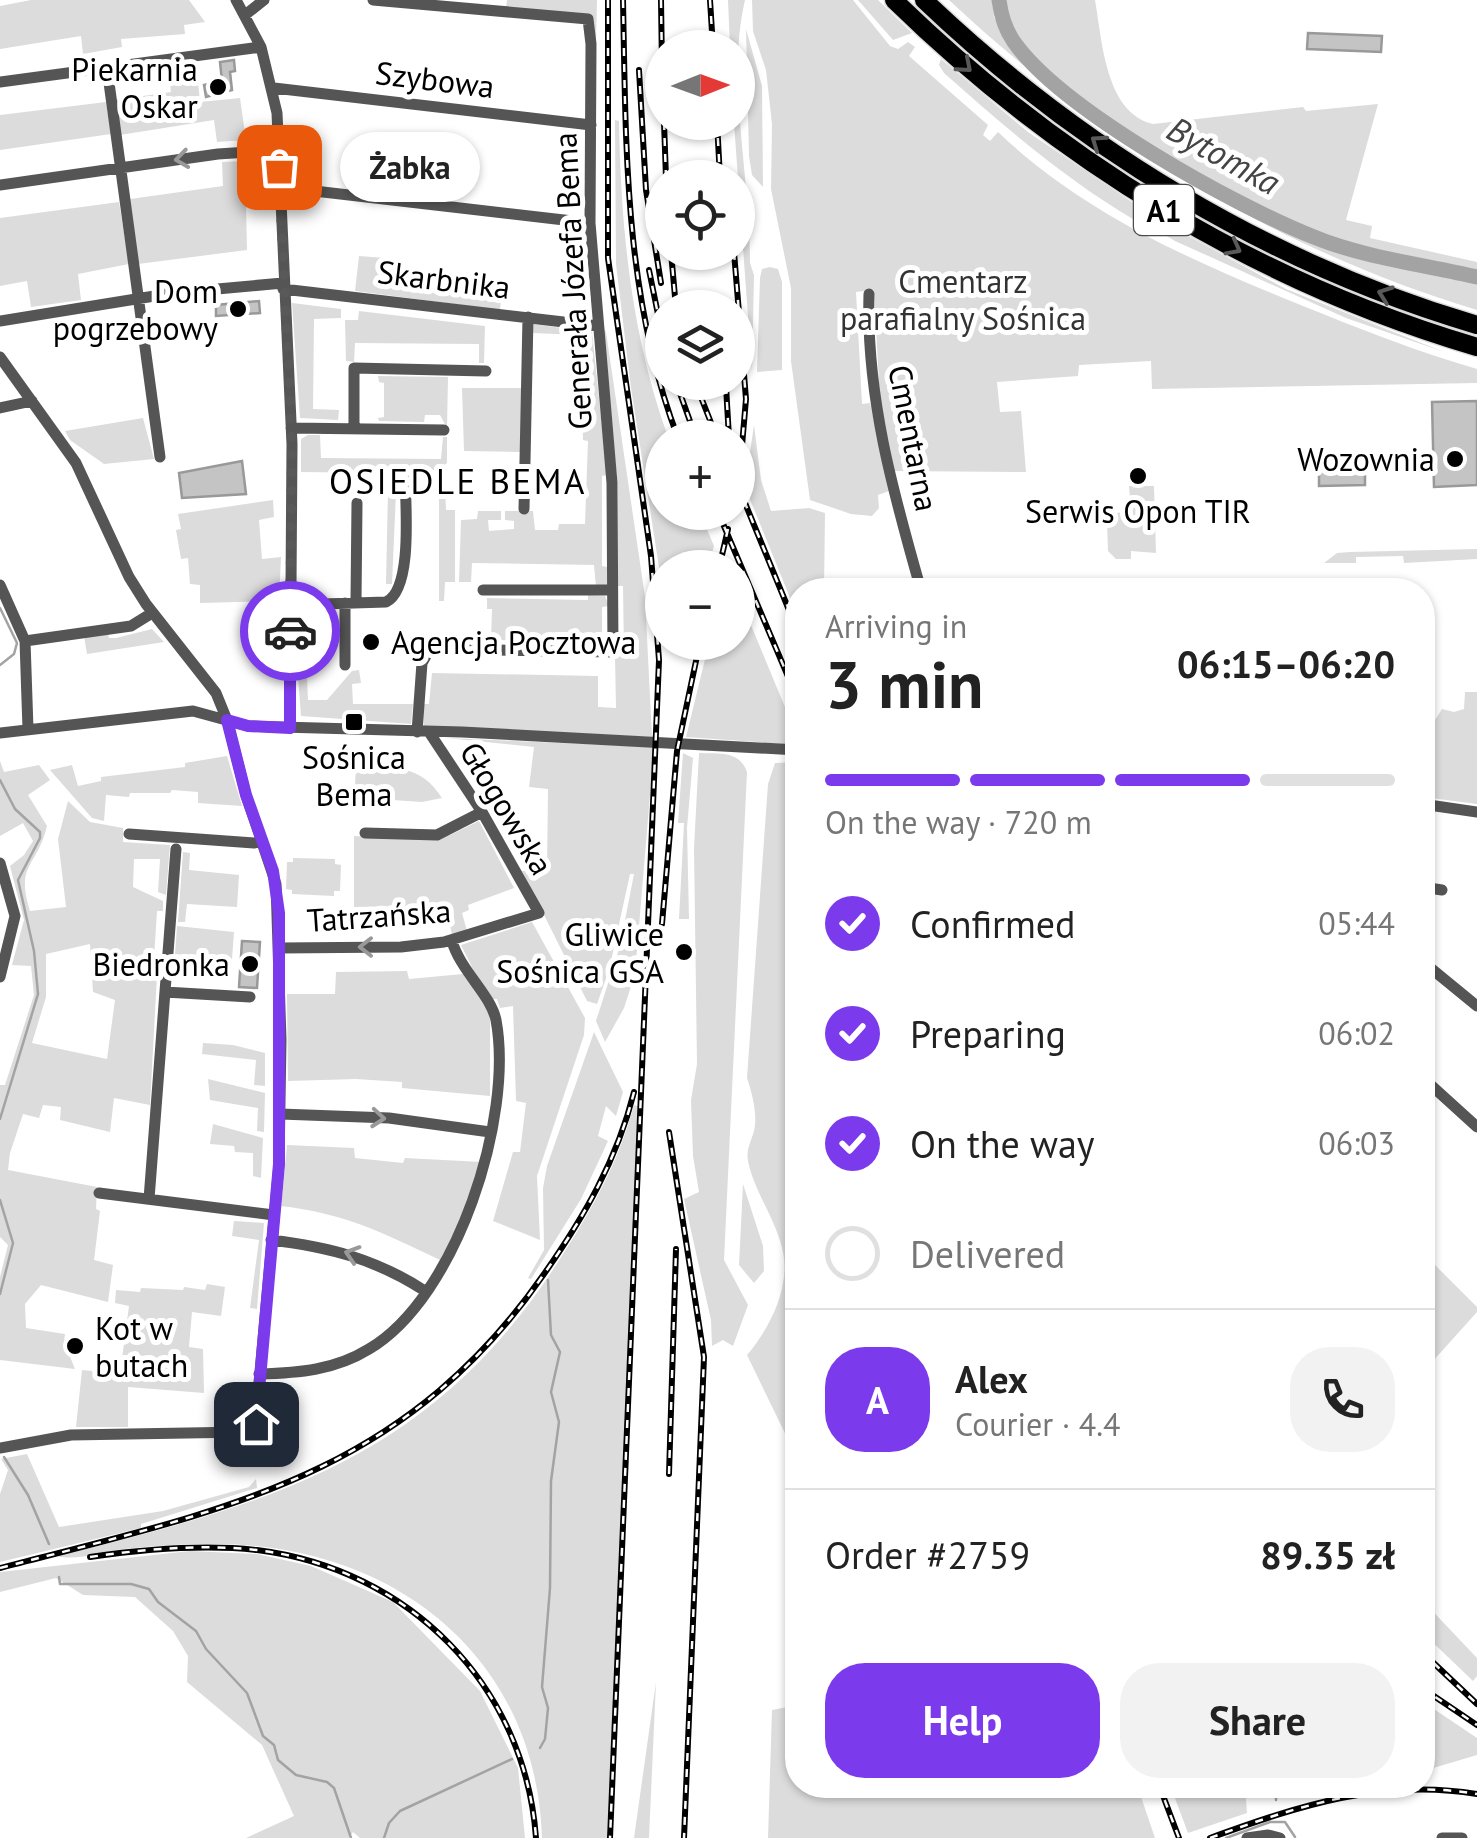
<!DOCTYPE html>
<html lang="en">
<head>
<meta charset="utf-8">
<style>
	body { margin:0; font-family:"PT Sans",sans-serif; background:#f2f2f2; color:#222; height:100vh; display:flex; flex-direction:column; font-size:38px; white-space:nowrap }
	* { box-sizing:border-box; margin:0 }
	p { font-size:32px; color:#767676 }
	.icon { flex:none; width:55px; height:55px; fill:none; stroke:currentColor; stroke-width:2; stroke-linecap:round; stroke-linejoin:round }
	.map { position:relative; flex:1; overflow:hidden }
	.drawer { position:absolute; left:785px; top:578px; width:650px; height:1220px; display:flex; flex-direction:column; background:#fff; border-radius:40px; box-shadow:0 2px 8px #0004 }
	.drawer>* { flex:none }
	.needle { width:65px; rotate:89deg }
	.tools { position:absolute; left:645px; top:30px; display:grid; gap:20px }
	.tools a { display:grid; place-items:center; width:110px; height:110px; border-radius:50%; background:#fff; box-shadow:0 2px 8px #0004; font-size:50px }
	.pin { position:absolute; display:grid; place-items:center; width:85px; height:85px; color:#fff; margin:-42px; border-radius:20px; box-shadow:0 5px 15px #0006 }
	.courier { position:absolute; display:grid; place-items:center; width:100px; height:100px; margin:-50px; border:8px solid #7c3aed; border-radius:50%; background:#fff; color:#222; box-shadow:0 2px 12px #0007 }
	.bubble { position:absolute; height:70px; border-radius:35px; background:#fff; box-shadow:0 2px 8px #0004; font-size:32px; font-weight:800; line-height:70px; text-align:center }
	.summary em { font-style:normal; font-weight:800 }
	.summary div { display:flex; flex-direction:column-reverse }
	.summary { display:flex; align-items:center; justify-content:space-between; height:170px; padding:0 40px }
	h1 { font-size:65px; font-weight:800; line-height:75px }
	.bar { display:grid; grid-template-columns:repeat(4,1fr); gap:15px 10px; align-content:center; height:120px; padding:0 40px }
	.bar i { height:12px; border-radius:8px; background:#e0e0e0 }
	.bar .active { background:#7c3aed }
	.bar p { grid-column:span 4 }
	.line { display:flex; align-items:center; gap:25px; padding:0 40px; border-top:2px solid #e0e0e0 }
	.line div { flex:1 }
	.round { display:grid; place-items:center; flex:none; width:105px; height:105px; border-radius:40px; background:#f2f2f2 }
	ol { padding:0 40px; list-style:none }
	li { display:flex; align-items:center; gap:30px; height:110px }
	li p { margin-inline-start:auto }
	li .icon { padding:10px; border-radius:50%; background:#7c3aed; color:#fff; stroke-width:4 }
	li:last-child { color:#767676 }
	li i { width:55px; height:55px; border:5px solid #e0e0e0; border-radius:50% }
	.cta { display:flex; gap:20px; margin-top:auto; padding:20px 40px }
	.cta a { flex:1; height:115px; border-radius:40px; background:#7c3aed; color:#fff; font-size:40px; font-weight:800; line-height:115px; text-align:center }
	.cta a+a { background:#f2f2f2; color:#222 }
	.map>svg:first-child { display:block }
	.green { fill:#dcdcdc; fill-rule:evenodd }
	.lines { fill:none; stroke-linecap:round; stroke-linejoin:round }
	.stream { stroke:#a3a3a3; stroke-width:2.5 }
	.river { stroke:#a3a3a3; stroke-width:15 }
	.building { fill:#c4c4c4; stroke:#999; stroke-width:2.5 }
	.highway-casing { stroke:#dbdbdb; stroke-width:21 }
	.minor { stroke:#555; stroke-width:11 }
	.highway { stroke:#000; stroke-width:18 }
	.rail-casing { stroke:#000; stroke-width:6 }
	.rail { stroke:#fff; stroke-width:2.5; stroke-dasharray:8; stroke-linecap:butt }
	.oneway { stroke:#595959 }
	.oneway2 { stroke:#999 }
	.done { stroke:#595959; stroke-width:10; stroke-dasharray:0 18 }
	.route { stroke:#7c3aed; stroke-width:12 }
	.poi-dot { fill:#000; stroke:#fff; stroke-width:4 }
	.labels { text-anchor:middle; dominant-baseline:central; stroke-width:10; stroke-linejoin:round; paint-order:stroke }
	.shield { fill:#fff; stroke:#4c4c4c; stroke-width:2.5 }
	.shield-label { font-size:30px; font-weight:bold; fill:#000 }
	.poi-label { font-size:32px; fill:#000; stroke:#fff; text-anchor:end }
	.street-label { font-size:32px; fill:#000; stroke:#fff }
	.park-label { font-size:32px; fill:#333; stroke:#fff }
	.water-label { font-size:35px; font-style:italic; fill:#444; stroke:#fff }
	.neighbourhood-label { font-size:35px; letter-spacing:2.5px; fill:#000; stroke:#fff }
</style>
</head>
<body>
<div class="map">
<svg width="1477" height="1838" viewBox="0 0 1477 1838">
	<rect width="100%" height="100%" fill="#fff"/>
	<path class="green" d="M31,0H189L205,22L184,25L185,34L121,39L122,47L83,54L81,36L0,49V6Z
		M507,0H597L596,42L589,15L506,8Z
		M728,0H745C726,80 751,180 750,263L754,275L752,372L734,123L738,122V48L730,47Z
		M752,0H853L890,46L898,49L908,42L915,47L909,56L988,125L983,135L990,141L998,132C1084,214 1194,262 1303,306C1360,329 1418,352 1477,369V383L1152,389L1151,361L1079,365L1078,376L997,382L1000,412L1021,411L1026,472L893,471L880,402L874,290L856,292L862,404L870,403L889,491L878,495L879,508L872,516L851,514L810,500L791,361V288L771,189L772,124L766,70L753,31Z
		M858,0H878L912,33L893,40Z
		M949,0H992L994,17L1007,39L1013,32L1000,0H1095C1102,39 1105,113 1153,124L1303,107L1306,111L1378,104L1346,220L1372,226L1370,238L1477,262V310C1280,251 1098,140 949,0Z
		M746,29L762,86L763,187L752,175L749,156Z
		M941,59L1028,132L1148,213L1143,221L1138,222C1066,180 1006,128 944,73L939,65Z
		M196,62L200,102L240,98L246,140L217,142L214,120L120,135L115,100L171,92L168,66Z
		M106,102L111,134L0,150V115Z
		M615,120L619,121C621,230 631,334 668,437L662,438V512L700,513L714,546L708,567L662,568V586L631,388L616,264Z
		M245,161L247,250L138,264L130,199L223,186L222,162Z
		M119,202L129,264L78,274L81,300L31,307L27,281L0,286V218Z
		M1155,218L1286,289L1444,352L1346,318L1175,241L1155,229Z
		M359,256L385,258L384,287L501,300L500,310L355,291Z
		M770,267L778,269L782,282V370L757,372L760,278L762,269Z
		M292,303L341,309V318L314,319L313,409L339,410L338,420L300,418Z
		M359,311L485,326L484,363H479V344L355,343L354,362L346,361L345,320H358Z
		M533,324L592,332L607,475L602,476V566L607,567L608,588L596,587L594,565L472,563L471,582H459L461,520L477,519L478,511H501V520H488L489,531L514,529V521L505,520V511H533L535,530H558L559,524H585L588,441L583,440L580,335L533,333Z
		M602,326L606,332L645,597L652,737L424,726L423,704H429L432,673L598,676V707L616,708L615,656L624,655L623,586H618V488Z
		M378,376L448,377L447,428L440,415H425L424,422L379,421L378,418L384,417V383L379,382Z
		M462,388H521V452L464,451Z
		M143,418L154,459L104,464L70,440L65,431Z
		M754,425L761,480L771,511L809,508L825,513L824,590H798L797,615L745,487Z
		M308,435H320L321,458L441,459L443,437H447V463L437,470H397L392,584H386L388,490L383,489V473L301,472V439Z
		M1129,486H1154L1156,553L1131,551V559H1116L1108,551L1107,522L1113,514L1131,510Z
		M445,488L446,510H455V582H445L444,601H439V489Z
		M273,500L274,517L259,520L262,559L281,557L279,601L200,603V585L190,584L188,558L181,559L176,530L181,529L178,514Z
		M1477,549V559L1404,563L1403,556L1356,557V563H1324L1337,553L1350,552Z
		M738,594L797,736V745L686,737L709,643L738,642Z
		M588,595L605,596L609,606L602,607V635L609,636L603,646L591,647L590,641L491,640L492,609H487V598L588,600Z
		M152,629L164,642L87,654L84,636L108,633L109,638H116Z
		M359,670L361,683L352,684L353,704H413L411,724L301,716L298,675L307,678L308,700H327L352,671Z
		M1465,692H1477V804L1423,797V722L1435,720L1442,709L1454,712L1464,709Z
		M447,738L654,747L635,974L624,1008L605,1042L596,1021L620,946L634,874H630L609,970L597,1004L587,1001L522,871L547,870L548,789L529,787L534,747Z
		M683,753L693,758L687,828L689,919H679L684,823H678Z
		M699,753C719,754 739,750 747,772L724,1260L748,1305L733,1346L723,1340L712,1346L711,1320L684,1199L699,1192L693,1156L691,1100L697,1064L694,848Z
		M227,756L242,806L198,803V792L172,790L170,793H130L129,797L106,795L104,821L92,818L50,770L72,765L78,786L101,781V777L185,767V763Z
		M0,761L4,772L39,765L50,780L28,795L47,826C37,868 15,863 30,911L66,907L58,839L68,801L90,822L123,828V842L170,845L166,895L158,892L160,859H134L133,887L163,901V911H157L153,974L157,975L150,1105L114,1098L110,1132L60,1120L61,1107L43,1105L39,1118L23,1114L10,1153L8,1170L97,1187L96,1209L100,1211L94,1260L113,1265L108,1302L41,1285L25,1304L26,1328L65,1334L64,1342L75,1369L0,1360V1277L8,1245L0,1237V1085H5L34,995L31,966L12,965L24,920L10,866L24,855L33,841L23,823L0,836ZM90,944L93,992L115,1000L107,1059L32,1043L46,997V954Z
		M797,762H798L797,1458L747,1355C770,1328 792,1285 782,1248C775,1218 754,1191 748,1161C746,1149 751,1142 754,1131C758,1115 752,1093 747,1078L768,784L775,763Z
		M356,765C394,769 420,763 442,798L422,802L363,798L364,787L355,786Z
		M479,821L514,888L468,905L469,910L462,913L467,931L452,935L447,910L403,916V906L354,907V836L417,839L450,835Z
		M183,852L190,853L189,870L239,875L237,907L187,904L185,922H178Z
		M293,858L335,859V864L341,865L340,891H334V896L292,894V890L286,889L287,862H293Z
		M532,922L585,1018L584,1035L537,1176L540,1240L493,1221L513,1152H520L526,1103L516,1101L513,1006L500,1008L497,999H488L461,945Z
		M177,926L234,932L232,959L175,954Z
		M407,971L409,979L463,974L490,1014V1096L402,1088V1082L356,1079L288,1081L287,994H335L336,972Z
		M594,1032L623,1092L616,1116L606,1106L598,1136L608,1141L581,1199L531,1279L528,1278L544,1250L543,1188L547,1166Z
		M203,1043L233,1045L265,1053V1086L254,1085L256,1060L202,1054Z
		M208,1079L265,1093L264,1132L257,1131L258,1108L210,1100Z
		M634,1105L640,1107L607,1838H542C536,1652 388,1541 208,1544C180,1544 152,1546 124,1549C104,1552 75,1561 57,1556C271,1504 432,1458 558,1262C591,1211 618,1164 634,1105Z
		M213,1124L263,1138L261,1178L253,1176V1153L235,1152L234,1146L210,1144Z
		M287,1145L354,1148L355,1158L403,1163L405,1158L482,1162L465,1215L440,1260C381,1232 347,1214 281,1206Z
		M743,1184L763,1246L764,1271L754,1283L739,1265Z
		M234,1221L264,1223L257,1309L250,1308L259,1240L232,1236Z
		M1422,1252L1477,1307V1312L1423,1372Z
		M207,1284L225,1287L221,1316L192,1312L189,1347L203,1349L204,1393L128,1387V1427H76L82,1370L120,1374L129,1306L115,1303L116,1290L140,1292L141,1288L183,1290L184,1287L205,1290Z
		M27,1454L59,1527L163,1511L249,1487L256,1479L257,1488L141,1524V1528L0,1562V1494L8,1470L1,1459Z
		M190,1551L257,1554L311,1566L393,1602L480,1691L518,1768L525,1838H360L353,1832L349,1838H246L294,1816L262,1745L187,1682L188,1656L173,1631L135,1597L83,1595L56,1578L0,1592V1572Z
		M1423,1601L1477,1658V1676L1473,1681L1423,1633Z
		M656,1682L649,1838H634Z
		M1422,1701L1477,1738V1755L1423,1771Z
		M797,1705L798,1785H1137L1155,1838H768L772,1710Z
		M1170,1785H1245L1247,1813L1188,1833Z"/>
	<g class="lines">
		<path class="stream" d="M0,608L17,643L14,654L0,665
			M0,780L15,809L40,832V838L18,880L34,951L38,994L0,1119
			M0,1200L13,1243L0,1294
			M4,1457L28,1495L49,1544
			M59,1577L60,1584H131L149,1589L158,1602L196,1631L206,1649L247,1693L263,1736L274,1745L278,1760L296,1775L327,1782L334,1788L351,1838
			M540,1748L545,1739L548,1708L542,1687L550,1588L551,1481L559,1422L551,1392L560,1352L551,1335L548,1280
			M1276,1785V1800
			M384,1838L389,1823L400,1811L512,1759
			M1226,1838L1270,1822H1285L1295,1837"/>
		<path class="river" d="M999,0C1001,16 1005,29 1014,42C1062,110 1235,206 1314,237C1362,257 1425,265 1477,277"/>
	</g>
	<path class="building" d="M1308,33L1382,36L1381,52L1307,49Z
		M234,60L235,71L230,72L232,90L206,97L204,85L222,81L220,62Z
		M259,301L260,313L216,316V305Z
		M1477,401V485L1434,487L1432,402Z
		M242,461L246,494L182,498L179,473Z
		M1365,469V485L1319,486V470Z
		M242,941L260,942L257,988L239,987Z"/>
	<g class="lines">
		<g class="highway-casing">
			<path id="highway" d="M894,0C1058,160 1256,282 1477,347
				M924,0C1080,149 1270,264 1477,325"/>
		</g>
		<path class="minor" d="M236,0L261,47L277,113L292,444L290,728
			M373,0L588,19L591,44L590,223L612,483L613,652L430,649L422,663L417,732
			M245,15L264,0
			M107,68L160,457
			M0,82L261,47
			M274,88L591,125
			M0,185L218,154L279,150
			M280,187L590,223
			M283,289L598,326
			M869,294C866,396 893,492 921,590
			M0,321L173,293L283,283
			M0,357L76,463L129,577L146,604L216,693L227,720L246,795L276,884L281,1040L279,1164L255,1427L245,1432L71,1435L0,1448
			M0,408L32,401
			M291,428L444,430
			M354,429V368L486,371
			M524,509L528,317
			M0,585L25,641L28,729
			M483,590H612
			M356,601L357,503
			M290,605L386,602C414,589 405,501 405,472
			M25,641L131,626L152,613
			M345,665V603
			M0,733L193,711L248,726L462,732L798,750
			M1422,804L1477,812
			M365,833L437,835L482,812
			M129,834L254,843L262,840
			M0,863L15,916L0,977
			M1422,887L1442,890
			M280,948L401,947L444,942L539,913L482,812L429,732
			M1422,961L1477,1006
			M165,992L250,997
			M1422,1077L1477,1127
			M280,1114L389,1118L490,1132
			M99,1193L274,1215
			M149,1199L176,849
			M271,1240C329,1247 376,1259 425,1291
			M259,1374C299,1373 335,1370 369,1349C457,1297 514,1117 496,1020C491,995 460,970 452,941
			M1247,1838L1268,1835L1280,1838
			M1442,1838H1462"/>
		<use href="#highway" class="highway"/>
		<g class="rail-casing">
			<path id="rail" d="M608,0V258L651,556L659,660L610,1838
				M623,0C626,149 624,296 678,438
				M661,0L662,67
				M710,0L713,48
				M639,70L646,190L661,283
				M664,122L666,178
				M717,122L720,178
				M671,252L676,308
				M734,252L746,399L738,492
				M649,270L662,334
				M676,382L696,438
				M695,382L717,438
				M726,386L729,438
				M738,486L798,632
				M718,512L798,700
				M719,568L728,529
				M662,924L677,751L700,642
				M669,1132L704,1357L684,1838
				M669,1474L676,1249
				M90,1557C145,1549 201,1544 257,1550C409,1569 525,1685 536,1838
				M0,1568C224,1510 403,1477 544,1274C584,1217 617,1160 634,1092
				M1422,1652L1477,1704
				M1422,1688L1477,1725
				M1159,1785L1179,1838
				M1210,1838C1298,1806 1382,1778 1477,1794"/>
		</g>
		<use href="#rail" class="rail"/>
	</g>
	<defs><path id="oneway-chevron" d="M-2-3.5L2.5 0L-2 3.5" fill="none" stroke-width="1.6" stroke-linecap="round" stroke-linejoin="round" transform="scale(2.5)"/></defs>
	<g class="oneway">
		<use href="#oneway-chevron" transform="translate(965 66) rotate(41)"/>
		<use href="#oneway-chevron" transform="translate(1098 142) rotate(-145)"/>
		<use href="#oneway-chevron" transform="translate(1234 248) rotate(28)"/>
		<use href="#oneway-chevron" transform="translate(1385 294) rotate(-160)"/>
	</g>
	<g class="oneway2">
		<use href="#oneway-chevron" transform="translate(182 159) rotate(172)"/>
		<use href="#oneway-chevron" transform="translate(366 947) rotate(180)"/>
		<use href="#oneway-chevron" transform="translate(378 1118) rotate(5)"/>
		<use href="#oneway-chevron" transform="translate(352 1254) rotate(-162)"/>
	</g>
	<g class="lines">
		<path class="done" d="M279,167L292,444L290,631"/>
		<path class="route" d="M256,1424L279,1164V913L273,871L246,795L227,720L248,726L290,728V631"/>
	</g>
	<g class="poi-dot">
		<circle cx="218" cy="87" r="10"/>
		<circle cx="238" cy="309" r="10"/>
		<circle cx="1455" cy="459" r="10"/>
		<circle cx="1138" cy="476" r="10"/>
		<circle cx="371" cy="642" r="10"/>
		<rect x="344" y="712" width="20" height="20" rx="5"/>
		<circle cx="684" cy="952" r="10"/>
		<circle cx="250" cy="964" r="10"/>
		<circle cx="75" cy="1346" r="10"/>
	</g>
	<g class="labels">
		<rect class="shield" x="1134" y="185" width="60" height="50" rx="8"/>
		<g class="shield-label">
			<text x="1164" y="210">A1</text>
		</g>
		<g class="poi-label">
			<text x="198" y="69">Piekarnia<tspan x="198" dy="37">Oskar</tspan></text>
			<text x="218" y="291">Dom<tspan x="218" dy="37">pogrzebowy</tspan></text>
			<text x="1435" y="459">Wozownia</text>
			<text x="1138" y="511" text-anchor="middle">Serwis Opon TIR</text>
			<text x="391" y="642" text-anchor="start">Agencja Pocztowa</text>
			<text x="354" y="757" text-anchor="middle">Sośnica<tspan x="354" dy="37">Bema</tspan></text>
			<text x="664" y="934">Gliwice<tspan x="664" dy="37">Sośnica GSA</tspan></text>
			<text x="230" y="964">Biedronka</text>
			<text x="95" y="1328" text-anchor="start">Kot w<tspan x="95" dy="37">butach</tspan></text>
		</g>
		<g class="street-label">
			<text transform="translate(435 79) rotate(7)">Szybowa</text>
			<text transform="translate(444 279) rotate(7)">Skarbnika</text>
			<text transform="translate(572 281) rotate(-93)">Generała Józefa Bema</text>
			<text transform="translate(914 438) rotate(79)">Cmentarna</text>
			<text transform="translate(507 808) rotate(59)">Głogowska</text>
			<text transform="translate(379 915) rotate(-4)">Tatrzańska</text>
		</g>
		<g class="park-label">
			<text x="963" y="281">Cmentarz<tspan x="963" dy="37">parafialny Sośnica</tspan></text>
		</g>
		<g class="water-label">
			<text transform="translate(1224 155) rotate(29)">Bytomka</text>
		</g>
		<g class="neighbourhood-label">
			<text x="458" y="481">OSIEDLE BEMA</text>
		</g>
	</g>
</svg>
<div class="tools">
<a><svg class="needle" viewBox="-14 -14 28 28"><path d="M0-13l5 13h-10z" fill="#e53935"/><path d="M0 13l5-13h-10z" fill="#767676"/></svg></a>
<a><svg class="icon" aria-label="locate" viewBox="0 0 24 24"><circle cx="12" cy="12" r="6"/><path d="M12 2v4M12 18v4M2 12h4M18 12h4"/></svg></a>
<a><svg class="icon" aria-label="layers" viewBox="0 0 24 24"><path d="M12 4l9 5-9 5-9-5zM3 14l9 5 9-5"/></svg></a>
<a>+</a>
<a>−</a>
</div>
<div class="pin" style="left:279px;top:167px;background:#ea580c"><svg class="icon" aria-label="bag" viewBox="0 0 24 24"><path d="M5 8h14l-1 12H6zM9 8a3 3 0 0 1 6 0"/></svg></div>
<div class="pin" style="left:256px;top:1424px;background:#1f2937"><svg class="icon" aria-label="home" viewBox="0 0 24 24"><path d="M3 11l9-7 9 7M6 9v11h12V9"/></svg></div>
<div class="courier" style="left:290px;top:631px"><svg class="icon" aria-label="car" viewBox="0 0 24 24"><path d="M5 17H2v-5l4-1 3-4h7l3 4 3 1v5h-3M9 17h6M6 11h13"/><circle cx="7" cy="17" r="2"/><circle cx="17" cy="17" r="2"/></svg></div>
<div class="bubble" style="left:340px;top:132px;width:140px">Żabka</div>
<section class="drawer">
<div class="summary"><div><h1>3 min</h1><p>Arriving in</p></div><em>06:15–06:20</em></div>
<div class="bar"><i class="active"></i><i class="active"></i><i class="active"></i><i></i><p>On the way · 720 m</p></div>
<ol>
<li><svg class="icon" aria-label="check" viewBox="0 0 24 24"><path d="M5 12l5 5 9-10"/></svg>Confirmed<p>05:44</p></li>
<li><svg class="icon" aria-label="check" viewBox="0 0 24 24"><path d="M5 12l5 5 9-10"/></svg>Preparing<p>06:02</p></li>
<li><svg class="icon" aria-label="check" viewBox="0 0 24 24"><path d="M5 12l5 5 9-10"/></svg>On the way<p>06:03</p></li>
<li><i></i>Delivered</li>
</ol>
<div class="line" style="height:180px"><b class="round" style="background:#7c3aed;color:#fff">A</b><div><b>Alex</b><p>Courier · 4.4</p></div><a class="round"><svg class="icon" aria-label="phone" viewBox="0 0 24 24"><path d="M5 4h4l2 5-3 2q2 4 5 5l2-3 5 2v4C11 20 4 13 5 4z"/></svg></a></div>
<div class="line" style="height:130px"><div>Order #2759</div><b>89.35 zł</b></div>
<div class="cta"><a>Help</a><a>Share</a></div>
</section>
</div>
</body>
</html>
